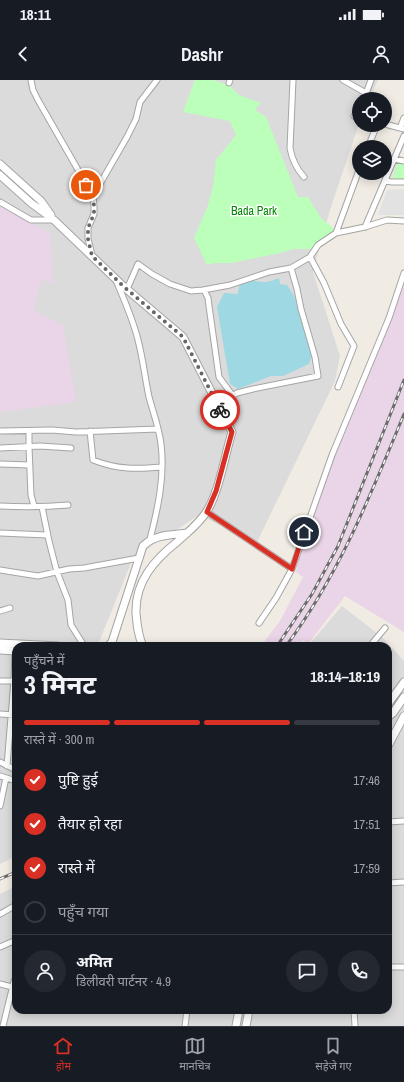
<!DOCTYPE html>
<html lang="hi">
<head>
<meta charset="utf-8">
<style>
	body { margin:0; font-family:"Archivo Narrow","Noto Sans Devanagari",sans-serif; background:#242831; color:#f1f3f6; height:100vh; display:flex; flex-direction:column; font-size:15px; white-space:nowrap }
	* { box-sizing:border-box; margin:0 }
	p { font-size:13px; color:#9ea1a6 }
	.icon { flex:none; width:22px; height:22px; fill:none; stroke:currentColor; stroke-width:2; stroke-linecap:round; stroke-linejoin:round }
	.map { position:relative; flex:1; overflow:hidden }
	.panel { position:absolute; left:12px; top:562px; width:380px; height:372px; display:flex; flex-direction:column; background:#171b24; border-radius:12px; box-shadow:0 2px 10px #0003 }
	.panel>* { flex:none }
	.controls { position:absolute; left:352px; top:12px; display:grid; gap:8px }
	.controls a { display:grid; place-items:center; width:40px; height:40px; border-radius:50%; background:#171b24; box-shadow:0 2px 10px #0003; font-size:20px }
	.pin { position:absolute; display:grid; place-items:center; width:34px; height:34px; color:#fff; margin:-17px; border:2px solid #fff; border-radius:50%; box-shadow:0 1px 4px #0007 }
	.courier { position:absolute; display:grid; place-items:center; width:40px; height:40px; margin:-20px; border:3px solid #d93025; border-radius:50%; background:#fff; color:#222; box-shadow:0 1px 5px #0007 }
	.summary em { font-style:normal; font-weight:700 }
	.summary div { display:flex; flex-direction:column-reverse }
	.summary { display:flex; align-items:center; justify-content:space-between; height:68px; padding:0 12px }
	h1 { font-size:26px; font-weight:700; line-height:30px }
	.bar { display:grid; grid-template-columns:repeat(4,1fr); gap:6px 4px; align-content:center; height:48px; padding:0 12px }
	.bar i { height:5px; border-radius:3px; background:#363941 }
	.bar .active { background:#d93025 }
	.bar p { grid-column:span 4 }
	.line { display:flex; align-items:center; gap:10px; padding:0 12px; border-top:1px solid #363941 }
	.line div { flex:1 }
	.round { display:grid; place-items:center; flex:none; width:42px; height:42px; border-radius:21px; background:#242831 }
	ol { padding:0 12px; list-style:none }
	li { display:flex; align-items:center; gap:12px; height:44px }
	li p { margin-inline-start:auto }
	li .icon { padding:4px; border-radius:50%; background:#d93025; color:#fff; stroke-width:4 }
	li:last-child { color:#9ea1a6 }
	li i { width:22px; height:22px; border:2px solid #363941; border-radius:50% }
	.status { display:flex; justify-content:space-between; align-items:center; height:28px; padding:0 20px; background:#171b24; direction:ltr }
	.status svg { height:11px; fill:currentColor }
	header { display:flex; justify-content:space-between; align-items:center; height:52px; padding:0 12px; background:#171b24; font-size:18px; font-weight:700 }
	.tab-bar { display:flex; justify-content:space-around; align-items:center; height:56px; border-top:1px solid #363941; background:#171b24; font-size:11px; color:#9ea1a6 }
	.tab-bar a { display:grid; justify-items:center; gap:2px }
	.tab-bar .active { color:#d93025 }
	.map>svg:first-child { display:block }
	.residential { fill:#dcdbdb }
	.industrial { fill:#ead4e7 }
	.park { fill:#bfb }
	.parking { fill:#e2e2e2 }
	.water { fill:#9ed8e2 }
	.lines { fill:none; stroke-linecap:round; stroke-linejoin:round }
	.minor-casing { stroke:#a5a5a5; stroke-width:7 }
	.tertiary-casing { stroke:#a5a5a5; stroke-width:9 }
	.minor { stroke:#fff; stroke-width:5 }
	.tertiary { stroke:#fff; stroke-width:7 }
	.rail-casing { stroke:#6c6c6c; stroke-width:3 }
	.rail { stroke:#fff; stroke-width:1.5; stroke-dasharray:4.5; stroke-linecap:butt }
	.done { stroke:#686663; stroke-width:4; stroke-dasharray:0 7.2 }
	.route { stroke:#d93025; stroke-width:5 }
	.labels { text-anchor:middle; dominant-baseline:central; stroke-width:3; stroke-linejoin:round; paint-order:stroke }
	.park-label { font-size:12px; fill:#008701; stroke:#fff }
</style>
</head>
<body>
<div class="status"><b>18:11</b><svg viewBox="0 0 49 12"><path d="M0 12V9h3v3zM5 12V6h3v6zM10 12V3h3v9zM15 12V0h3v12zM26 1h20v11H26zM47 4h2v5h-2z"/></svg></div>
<header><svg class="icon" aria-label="back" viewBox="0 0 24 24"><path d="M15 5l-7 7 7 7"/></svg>Dashr<svg class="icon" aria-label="person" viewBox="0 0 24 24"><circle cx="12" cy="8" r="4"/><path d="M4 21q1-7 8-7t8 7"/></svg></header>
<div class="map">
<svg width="404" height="946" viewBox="0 0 404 946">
	<rect width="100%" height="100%" fill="#f0ebe3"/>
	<path class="residential" d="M0,0H378L369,19H359V44L330,130L313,192L340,276L335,301L257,462L199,435L133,478L99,562L101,566H16V776L0,784Z
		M342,526L382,557L404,581V946H0V814L16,806V930H388V566H308Z"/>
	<path class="industrial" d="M0,126L50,153L53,204L42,199L33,229L63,246L76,322L0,332Z
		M404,199V552L345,516L308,564L303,560L299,566H261L280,541L303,497L296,492L307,444Z"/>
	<path class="park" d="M195,0H213L230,6L239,15L261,23L255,30L266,37L298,117H308L321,138L332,147L336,153L316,163L311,169H293L280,173L231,183H215L207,185L194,158L207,128L213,107L216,80L236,55L230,41L183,32Z
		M398,81L404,83V100H392Z"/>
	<path class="parking" d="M404,109V135H378L387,110Z"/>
	<path class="water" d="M279,198L280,204L287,205L294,216L313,273L309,284L283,296H271L238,309L230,304L217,227L224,213L238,214C238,195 254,202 266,202C270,202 275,199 279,198Z"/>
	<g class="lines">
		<g class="minor-casing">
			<path id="minor" d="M31,0L33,10L38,20L93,116L94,126V134L88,148V159L92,175
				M293,0L290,68C292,80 296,88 304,97
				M343,0L366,13
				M229,3L230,0
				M364,19L371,0
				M359,29L354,36L359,37
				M385,44L404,49
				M400,48L404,38
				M368,67L377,45
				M394,79L404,81
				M385,100L391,102H404
				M93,116L127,57L136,39L140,22L157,0
				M0,122L31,140H54
				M365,147L404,56
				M336,153L359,90
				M310,177L324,203L341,244L354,266L338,307
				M116,200C124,220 133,239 138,260C143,279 145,298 149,317C153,332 159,347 161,364C165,396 158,428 150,459
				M127,209L138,184L152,194L170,204L191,211L203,210L230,205L269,192L291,188L310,177L318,165L336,153L365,147L387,140L404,141
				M204,210L208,218L209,226L219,297L233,316
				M217,325L237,313L253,309L318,296L315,277L301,229L297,209L291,188
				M0,351L52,350L76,352L158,349
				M29,351V367L31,415L34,426
				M90,351L93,380C118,390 137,389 162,387
				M0,368L40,366L71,368
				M0,384L30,385
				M0,426C23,427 45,427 68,425
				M42,427L49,461L57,492L68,520L71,545L83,564L86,566
				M207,432L292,489
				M0,453L47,455
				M0,490L38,496L69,489L84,488L139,478
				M0,531L10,528
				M259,543L276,518L292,489L332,375L389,238L404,193
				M370,566L385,548
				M0,601H16
				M0,634L16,635
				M0,682L16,690
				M7,686L14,601L15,571
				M0,696L16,701
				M0,726L6,698
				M388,742L404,741
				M388,803L404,802
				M0,834L16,825
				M0,867L16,860
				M388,887H404
				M0,904L16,908
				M354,930L355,946
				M3,946L14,901
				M185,946L187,930"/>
		</g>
		<g class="tertiary-casing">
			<path id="tertiary" d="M0,84L41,121L51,135
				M0,95L31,123L54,140L123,206L183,257L232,352C225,375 219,412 207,431C199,444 188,452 177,462C154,480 135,502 136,533C137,545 138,556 143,566
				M0,563L58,566
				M108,566L112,562L143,466C155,454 172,455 187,453
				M0,570L16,571
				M388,624L404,602
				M388,637L393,633L404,617
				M388,666L404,636
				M236,946L239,930
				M246,946L249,930"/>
		</g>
		<use href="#minor" class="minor"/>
		<use href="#tertiary" class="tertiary"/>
		<g class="rail-casing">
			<path id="rail" d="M277,566L312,514L338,466L404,300
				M286,566C339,495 371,414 404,334
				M0,799L16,792"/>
		</g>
		<use href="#rail" class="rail"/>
	</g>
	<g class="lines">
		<path class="done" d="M86,105L93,116L94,126V134L88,148V159L92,176L123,206L183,257L220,330"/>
		<path class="route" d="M220,330L232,352L216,411L207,432L292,489L304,452"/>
	</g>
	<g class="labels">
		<g class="park-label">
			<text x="254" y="131">Bada Park</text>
		</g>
	</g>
</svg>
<div class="controls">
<a><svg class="icon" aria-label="locate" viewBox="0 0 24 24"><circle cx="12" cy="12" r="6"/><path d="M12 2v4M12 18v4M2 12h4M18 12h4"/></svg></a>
<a><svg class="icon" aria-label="layers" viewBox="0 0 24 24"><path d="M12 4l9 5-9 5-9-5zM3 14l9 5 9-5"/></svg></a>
</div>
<div class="pin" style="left:86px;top:105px;background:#ea580c"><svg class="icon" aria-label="bag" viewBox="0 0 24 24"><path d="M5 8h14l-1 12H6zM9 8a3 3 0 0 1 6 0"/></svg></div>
<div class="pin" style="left:304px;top:452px;background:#1f2937"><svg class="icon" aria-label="home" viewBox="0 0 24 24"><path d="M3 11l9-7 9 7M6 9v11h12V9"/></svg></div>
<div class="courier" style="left:220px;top:330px"><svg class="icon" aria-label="bike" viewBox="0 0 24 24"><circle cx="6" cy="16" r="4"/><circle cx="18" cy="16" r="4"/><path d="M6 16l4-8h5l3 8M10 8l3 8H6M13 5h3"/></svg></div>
<section class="panel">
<div class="summary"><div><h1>3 मिनट</h1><p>पहुँचने में</p></div><em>18:14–18:19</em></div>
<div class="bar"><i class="active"></i><i class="active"></i><i class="active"></i><i></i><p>रास्ते में · 300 m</p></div>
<ol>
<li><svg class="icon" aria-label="check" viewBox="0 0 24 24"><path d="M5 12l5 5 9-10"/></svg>पुष्टि हुई<p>17:46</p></li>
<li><svg class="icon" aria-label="check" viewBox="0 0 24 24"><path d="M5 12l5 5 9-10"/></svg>तैयार हो रहा<p>17:51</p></li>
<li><svg class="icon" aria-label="check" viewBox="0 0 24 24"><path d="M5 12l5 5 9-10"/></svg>रास्ते में<p>17:59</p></li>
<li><i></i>पहुँच गया</li>
</ol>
<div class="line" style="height:72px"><a class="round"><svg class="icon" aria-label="person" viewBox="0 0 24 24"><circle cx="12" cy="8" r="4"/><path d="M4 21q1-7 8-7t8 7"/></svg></a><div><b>अमित</b><p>डिलीवरी पार्टनर · 4.9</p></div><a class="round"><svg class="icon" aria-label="chat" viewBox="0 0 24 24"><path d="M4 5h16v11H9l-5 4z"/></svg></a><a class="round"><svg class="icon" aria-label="phone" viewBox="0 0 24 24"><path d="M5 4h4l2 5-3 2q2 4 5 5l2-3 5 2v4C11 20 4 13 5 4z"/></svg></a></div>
</section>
</div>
<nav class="tab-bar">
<a class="active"><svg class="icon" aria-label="home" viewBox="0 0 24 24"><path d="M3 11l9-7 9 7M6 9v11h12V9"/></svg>होम</a>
<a><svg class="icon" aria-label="map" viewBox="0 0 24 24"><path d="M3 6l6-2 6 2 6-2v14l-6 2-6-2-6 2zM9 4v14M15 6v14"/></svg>मानचित्र</a>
<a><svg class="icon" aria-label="saved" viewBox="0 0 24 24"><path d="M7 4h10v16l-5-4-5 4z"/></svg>सहेजे गए</a>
</nav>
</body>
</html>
